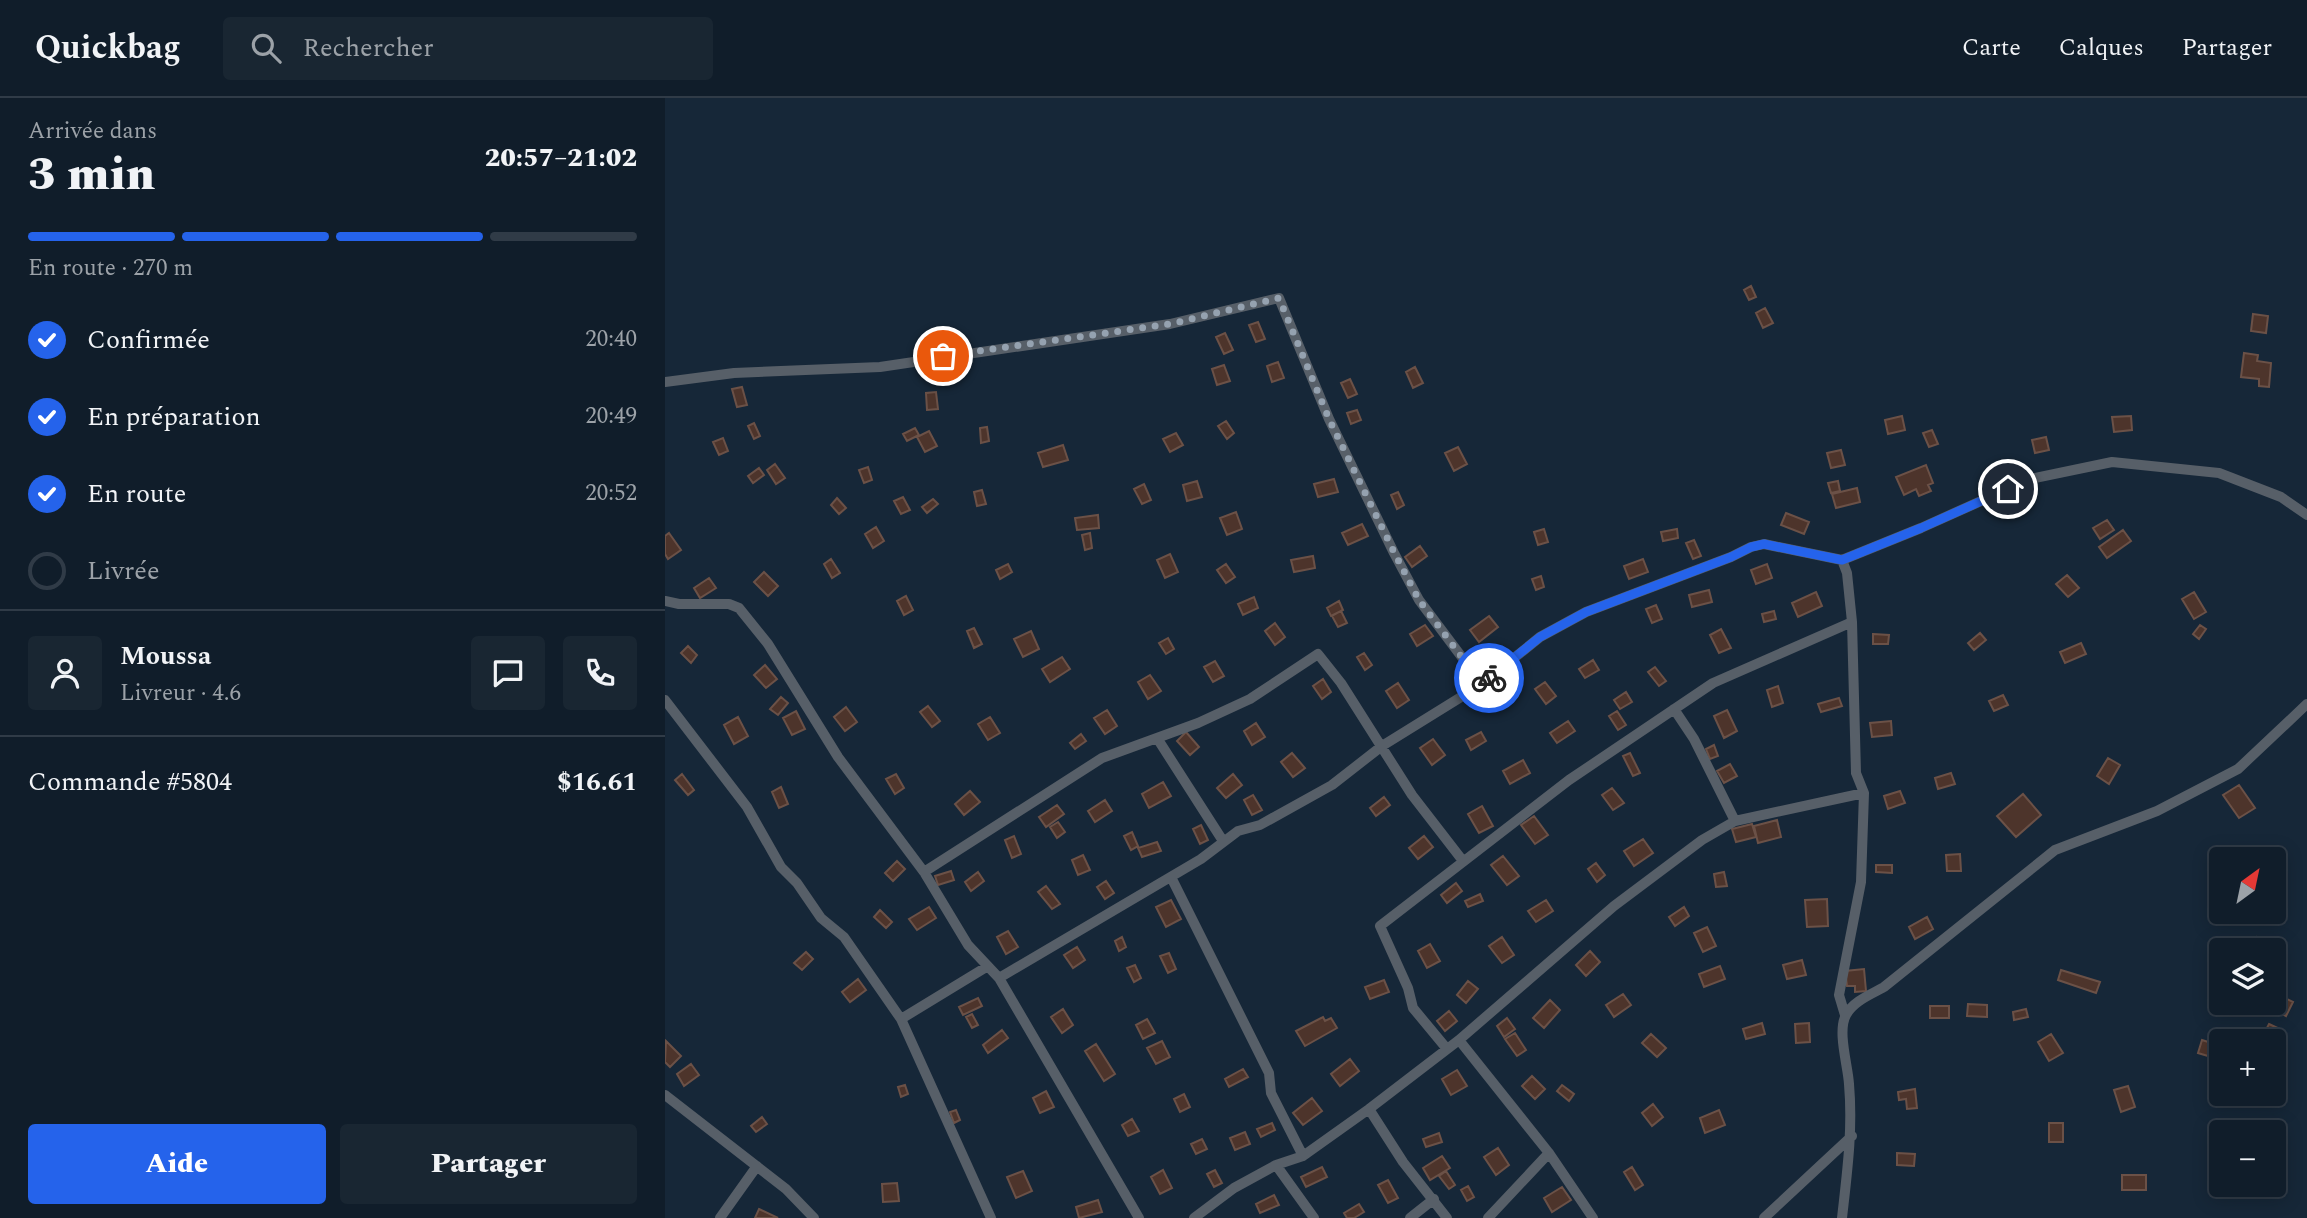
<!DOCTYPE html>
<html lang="fr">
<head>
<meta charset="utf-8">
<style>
	body { margin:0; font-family:Spectral,serif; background:#192632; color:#f1f3f6; height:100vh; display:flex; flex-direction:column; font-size:26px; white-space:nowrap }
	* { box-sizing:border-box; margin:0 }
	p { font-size:23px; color:#9ca2a8 }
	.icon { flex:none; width:38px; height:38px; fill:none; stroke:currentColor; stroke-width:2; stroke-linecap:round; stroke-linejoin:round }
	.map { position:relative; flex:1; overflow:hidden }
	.details { display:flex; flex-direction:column; background:#101d2a; width:665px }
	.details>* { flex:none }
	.needle { width:46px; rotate:33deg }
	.controls { position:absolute; left:1544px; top:749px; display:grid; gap:14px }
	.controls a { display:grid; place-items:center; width:77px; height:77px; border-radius:7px; background:#101d2a; box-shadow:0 4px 18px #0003,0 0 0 2px #303b47; font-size:35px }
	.pin { position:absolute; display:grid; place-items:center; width:60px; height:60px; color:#fff; margin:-30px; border:4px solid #fff; border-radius:50%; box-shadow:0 2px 7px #0007 }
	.courier { position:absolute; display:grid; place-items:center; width:70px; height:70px; margin:-35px; border:5px solid #2563eb; border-radius:50%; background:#fff; color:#222; box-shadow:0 2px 9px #0007 }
	.headline em { font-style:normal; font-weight:800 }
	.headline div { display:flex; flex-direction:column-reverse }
	.headline { display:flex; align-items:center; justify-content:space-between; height:119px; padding:0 28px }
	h1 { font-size:46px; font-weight:800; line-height:52px }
	.bar { display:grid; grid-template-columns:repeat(4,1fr); gap:10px 7px; align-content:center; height:84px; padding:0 28px }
	.bar i { height:9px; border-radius:5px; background:#303b47 }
	.bar .selected { background:#2563eb }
	.bar p { grid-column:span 4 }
	.line { display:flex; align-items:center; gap:18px; padding:0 28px; border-top:2px solid #303b47 }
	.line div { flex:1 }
	.round { display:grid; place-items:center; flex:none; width:74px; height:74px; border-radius:7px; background:#192632 }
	ol { padding:0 28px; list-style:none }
	li { display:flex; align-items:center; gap:21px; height:77px }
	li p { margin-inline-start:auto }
	li .icon { padding:7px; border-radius:50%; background:#2563eb; color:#fff; stroke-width:4 }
	li:last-child { color:#9ca2a8 }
	li i { width:38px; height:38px; border:4px solid #303b47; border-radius:50% }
	.button { display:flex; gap:14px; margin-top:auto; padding:14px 28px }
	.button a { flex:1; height:80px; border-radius:7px; background:#2563eb; color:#fff; font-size:28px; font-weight:800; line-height:80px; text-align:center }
	.button a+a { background:#192632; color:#f1f3f6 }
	header { display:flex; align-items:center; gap:42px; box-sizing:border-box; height:98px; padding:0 35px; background:#101d2a; border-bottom:2px solid #303b47 }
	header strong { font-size:33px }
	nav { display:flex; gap:38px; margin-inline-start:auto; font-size:24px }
	.search { width:490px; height:63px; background:#192632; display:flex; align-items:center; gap:18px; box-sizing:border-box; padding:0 24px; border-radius:7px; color:#9ca2a8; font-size:26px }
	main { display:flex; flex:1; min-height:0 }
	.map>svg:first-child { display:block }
	.building { fill:#4d342b; stroke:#6b5147; stroke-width:2 }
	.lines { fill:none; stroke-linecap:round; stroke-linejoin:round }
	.street { stroke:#575f68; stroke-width:10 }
	.done { stroke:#95a2b0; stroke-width:7; stroke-dasharray:0 12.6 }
	.route { stroke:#2563eb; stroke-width:9 }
</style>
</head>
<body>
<header>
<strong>Quickbag</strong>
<div class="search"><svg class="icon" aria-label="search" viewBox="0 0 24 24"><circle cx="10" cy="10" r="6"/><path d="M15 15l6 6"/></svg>Rechercher</div>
<nav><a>Carte</a><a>Calques</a><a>Partager</a></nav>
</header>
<main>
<section class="details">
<div class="headline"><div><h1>3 min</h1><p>Arrivée dans</p></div><em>20:57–21:02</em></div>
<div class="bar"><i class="selected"></i><i class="selected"></i><i class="selected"></i><i></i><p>En route · 270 m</p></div>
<ol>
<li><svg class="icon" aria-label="check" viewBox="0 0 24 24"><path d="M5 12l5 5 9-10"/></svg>Confirmée<p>20:40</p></li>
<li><svg class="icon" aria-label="check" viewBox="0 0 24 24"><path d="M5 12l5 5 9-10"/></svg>En préparation<p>20:49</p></li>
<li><svg class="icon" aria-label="check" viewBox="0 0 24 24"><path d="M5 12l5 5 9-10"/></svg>En route<p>20:52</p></li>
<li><i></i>Livrée</li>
</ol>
<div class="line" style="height:126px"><a class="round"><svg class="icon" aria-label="person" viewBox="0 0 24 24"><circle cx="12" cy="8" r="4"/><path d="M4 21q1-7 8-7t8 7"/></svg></a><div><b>Moussa</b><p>Livreur · 4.6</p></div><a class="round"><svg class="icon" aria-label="chat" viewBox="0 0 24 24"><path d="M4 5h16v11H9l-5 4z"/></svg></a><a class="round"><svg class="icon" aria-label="phone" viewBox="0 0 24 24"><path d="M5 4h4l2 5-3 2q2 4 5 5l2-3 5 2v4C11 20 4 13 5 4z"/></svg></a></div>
<div class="line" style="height:91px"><div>Commande #5804</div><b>$16.61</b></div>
<div class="button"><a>Aide</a><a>Partager</a></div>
</section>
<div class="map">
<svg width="1642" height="1120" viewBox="0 0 1642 1120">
	<rect width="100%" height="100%" fill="#162738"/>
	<path class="building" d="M1086,188L1091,199L1084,202L1079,192Z
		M1100,210L1108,225L1098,230L1091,215Z
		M1588,216L1603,218L1601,235L1586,233Z
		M593,224L600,241L591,244L584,227Z
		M560,235L568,252L559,256L551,239Z
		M1579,255L1593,257L1592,263L1606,265L1604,289L1594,288V281L1576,279Z
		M613,264L619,280L607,284L602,268Z
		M559,267L565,283L552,287L547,271Z
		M750,269L758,285L748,290L741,274Z
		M685,281L692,296L683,300L676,285Z
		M77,289L82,307L72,309L67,291Z
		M271,294L273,311L262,312L261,295Z
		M692,312L696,322L686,326L682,315Z
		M1237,318L1240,332L1223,336L1220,322Z
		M1466,318L1467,332L1449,334L1447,319Z
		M561,323L569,335L562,341L553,328Z
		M89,325L95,338L89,341L83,328Z
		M322,329L324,343L316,345L315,330Z
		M250,330L254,337L242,343L238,336Z
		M1267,332L1273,346L1264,349L1258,335Z
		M264,333L272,348L260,354L252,339Z
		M511,335L518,347L505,354L498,341Z
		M1381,339L1384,352L1370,355L1367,342Z
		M58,340L63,353L54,357L48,344Z
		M398,347L403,362L378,369L373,355Z
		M793,349L802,366L789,373L780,355Z
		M1176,352L1180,367L1166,370L1162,355Z
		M110,366L120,380L111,386L102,372Z
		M1261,367L1268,385L1263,387L1266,393L1254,398L1251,391L1239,397L1231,379Z
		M203,369L207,382L199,385L194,372Z
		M94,370L99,377L88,385L83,378Z
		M669,381L673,394L653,399L649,386Z
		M532,383L537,399L522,403L518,387Z
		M1173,383L1175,393L1166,395L1163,385Z
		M479,386L486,402L477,406L469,391Z
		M1192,390L1195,404L1171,410L1167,396Z
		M317,392L321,406L312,408L309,394Z
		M733,394L739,407L732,411L726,397Z
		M238,399L245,412L236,416L229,403Z
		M172,400L181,410L174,416L166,407Z
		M268,401L273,406L262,415L257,409Z
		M571,414L577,431L562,437L555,420Z
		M1121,415L1144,424L1139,436L1116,427Z
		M433,417L434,430L412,432L410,420Z
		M1442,422L1449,432L1435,441L1428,430Z
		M697,426L703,438L683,447L677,435Z
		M211,429L219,443L208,450L200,436Z
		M879,431L883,444L873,447L869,434Z
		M1012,431L1013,440L998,443L996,434Z
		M1458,432L1466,443L1442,460L1434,449Z
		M4,435L16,452L3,461L0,456V438Z
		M425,435L427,450L420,452L417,437Z
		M1029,442L1036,458L1028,461L1021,445Z
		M755,448L762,458L747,469L740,459Z
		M505,456L513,474L500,480L492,462Z
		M648,458L650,470L629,474L626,462Z
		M166,461L175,475L167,480L159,466Z
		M978,461L983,474L964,481L959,468Z
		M343,466L347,474L335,481L331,472Z
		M561,466L570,479L561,485L552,472Z
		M1102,466L1107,480L1091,486L1086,472Z
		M99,474L113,488L103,498L89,484Z
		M1402,477L1414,490L1403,499L1391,486Z
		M876,478L879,489L871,492L867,481Z
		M44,480L51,490L35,500L29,490Z
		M1044,492L1047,504L1027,509L1024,497Z
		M1151,494L1157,508L1133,519L1127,505Z
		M1529,494L1541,514L1529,521L1517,501Z
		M241,498L248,512L239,517L232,503Z
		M589,499L593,510L578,517L573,506Z
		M674,503L678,512L666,518L662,510Z
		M991,507L997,521L987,525L981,511Z
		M676,513L682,525L673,529L667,518Z
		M1109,513L1111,521L1099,524L1097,516Z
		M824,518L833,529L814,544L805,532Z
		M610,525L620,539L610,547L600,533Z
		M760,527L768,538L752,548L745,536Z
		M1535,527L1541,531L1534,541L1528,536Z
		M309,530L317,546L309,550L302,533Z
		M1056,531L1066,550L1054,555L1045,537Z
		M366,533L374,551L358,559L349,541Z
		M1315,535L1321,542L1309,552L1303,545Z
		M1208,536L1224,537L1223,546H1208Z
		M503,540L509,551L501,556L494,545Z
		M1416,545L1421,556L1400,565L1395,554Z
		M23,548L32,557L26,565L16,555Z
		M699,555L707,567L700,572L692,559Z
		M397,559L405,571L385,584L377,571Z
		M928,562L934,572L920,580L914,571Z
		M550,563L559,578L548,584L539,569Z
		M100,567L112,581L101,590L89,577Z
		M990,569L1001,583L994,588L983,574Z
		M485,577L496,593L483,601L473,584Z
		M658,581L666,594L657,601L648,588Z
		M880,584L891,598L881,606L870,591Z
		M733,585L744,602L732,610L721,593Z
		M1113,588L1118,605L1107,609L1102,592Z
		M961,594L967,604L955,611L949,602Z
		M1338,597L1343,607L1329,613L1324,603Z
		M116,599L123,605L113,617L105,611Z
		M1174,600L1177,608L1156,614L1153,606Z
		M263,608L275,623L267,629L255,614Z
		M181,609L192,624L180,633L169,619Z
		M442,612L452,628L440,636L429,620Z
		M1062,612L1072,633L1059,640L1049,618Z
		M131,613L140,631L127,637L118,620Z
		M952,613L961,627L953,632L944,618Z
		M73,619L83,638L69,646L59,627Z
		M325,619L335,635L323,642L313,626Z
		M903,623L910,633L892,645L885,635Z
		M1226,623L1227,637L1207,639L1205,625Z
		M591,625L600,639L587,647L579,633Z
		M521,634L534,649L525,657L512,643Z
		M816,634L821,643L806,652L801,642Z
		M416,636L421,643L410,651L405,645Z
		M768,641L780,657L767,667L755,650Z
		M1049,647L1053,658L1045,661L1041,651Z
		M627,655L640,670L628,679L616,664Z
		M965,655L975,675L968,678L958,658Z
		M1443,660L1455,667L1444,686L1432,678Z
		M858,662L865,675L845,686L838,673Z
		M1065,666L1072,678L1059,685L1052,673Z
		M1286,675L1290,686L1273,691L1270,680Z
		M17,676L29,692L23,697L10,682Z
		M231,676L239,690L230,696L221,681Z
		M568,676L577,687L561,700L552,690Z
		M498,684L506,698L484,710L477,696Z
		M1574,687L1590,710L1574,720L1558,697Z
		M116,689L123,706L114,710L107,694Z
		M947,690L959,705L948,712L937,697Z
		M305,693L315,704L299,717L290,706Z
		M1235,693L1240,705L1223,711L1219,698Z
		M1358,696L1376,717L1351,739L1332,718Z
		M588,697L597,712L587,717L579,702Z
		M719,699L725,707L711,718L705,710Z
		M440,702L447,713L430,724L423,713Z
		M392,707L399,716L381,729L374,719Z
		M817,708L828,728L814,735L803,716Z
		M869,718L883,737L870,746L856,727Z
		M1112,722L1116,739L1093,745L1089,728Z
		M393,724L400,734L392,740L385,729Z
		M1087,726L1091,739L1071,744L1067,731Z
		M536,727L543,742L535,746L528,731Z
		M467,734L473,748L466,752L459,738Z
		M349,738L356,756L347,760L340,742Z
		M759,738L768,749L753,761L744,750Z
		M978,741L988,755L969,768L959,753Z
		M492,744L496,753L477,759L473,750Z
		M1295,756L1296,773H1282L1281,757Z
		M418,757L425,772L413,777L407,762Z
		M838,758L854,778L842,787L826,767Z
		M232,763L240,771L228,783L220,775Z
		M931,765L940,777L932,784L923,771Z
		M1211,767H1227V775L1211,774Z
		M286,773L289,782L273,787L270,778Z
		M313,774L319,783L306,793L300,784Z
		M1059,774L1062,788L1051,789L1049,776Z
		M441,783L449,795L440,801L432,789Z
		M791,785L797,793L782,805L776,797Z
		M381,788L395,806L387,811L373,794Z
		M815,796L818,803L803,809L800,803Z
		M1162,801L1163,828L1142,829L1140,802Z
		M506,802L516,821L501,829L491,809Z
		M881,802L888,813L871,824L863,813Z
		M264,809L271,820L252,832L244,821Z
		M1019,809L1024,818L1010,828L1004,819Z
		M215,812L227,824L221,830L209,819Z
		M1262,819L1268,831L1250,841L1244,829Z
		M1042,829L1051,848L1038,854L1029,835Z
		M343,833L353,849L341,856L332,839Z
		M457,839L461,849L454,853L450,843Z
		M837,839L849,857L837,865L824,848Z
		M1592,839L1620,850L1615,864L1608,861V852H1586Z
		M765,846L775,863L762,870L753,853Z
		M412,849L420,862L408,870L399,857Z
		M925,853L935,864L921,878L911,867Z
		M141,854L148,861L137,872L129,865Z
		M504,855L511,871L503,875L495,858Z
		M1137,862L1141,877L1122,881L1118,867Z
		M470,867L476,880L469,884L462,870Z
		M1055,868L1060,881L1039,889L1034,876Z
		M1199,871L1201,893L1190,894V888H1182L1180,873Z
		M1396,872L1435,884L1431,895L1393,882Z
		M193,881L201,892L185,904L177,894Z
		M719,882L724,894L705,901L700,889Z
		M803,883L813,891L801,905L792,897Z
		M958,896L966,907L949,919L941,907Z
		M1616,898L1628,904L1621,918L1609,911Z
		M313,900L317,908L298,917L294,909Z
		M885,902L895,912L879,930L868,920Z
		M1303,906L1322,907V919L1302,918Z
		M1265,908H1284V920H1265Z
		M398,911L408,927L397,935L386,919Z
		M1361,911L1363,919L1349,922L1348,914Z
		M784,913L792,923L780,933L772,923Z
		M307,916L313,927L307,930L301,919Z
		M658,919L660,923L666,920L672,930L640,948L631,933Z
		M842,920L850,931L839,939L832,928Z
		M482,921L490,935L478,941L471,927Z
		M1097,925L1100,936L1081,941L1078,931Z
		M1144,925L1145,944L1131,945L1130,926Z
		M1604,926L1617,932L1608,949V943H1595Z
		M337,932L343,940L323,955L318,947Z
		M850,935L861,952L852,958L840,941Z
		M986,936L1001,950L992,959L977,945Z
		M1386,936L1398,955L1384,963L1373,944Z
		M1537,942L1556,948V962L1533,955Z
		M1,943L16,958L5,969L0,964Z
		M497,943L505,959L491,966L482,950Z
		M431,946L450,976L439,983L420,953Z
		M685,961L694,973L675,988L666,976Z
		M26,966L34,977L19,988L12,976Z
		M578,971L583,979L564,989L560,981Z
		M792,972L802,988L786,997L777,981Z
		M867,978L880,991L870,1001L857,988Z
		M240,987L243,996L236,999L233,989Z
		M897,987L909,996L904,1003L892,993Z
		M1463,988L1470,1009L1456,1014L1449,992Z
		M1250,991L1252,1010L1242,1011L1241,1001L1234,1002L1233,994Z
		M381,993L389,1009L375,1015L368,1000Z
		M519,996L525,1009L515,1014L509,1001Z
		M647,1000L657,1013L638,1027L628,1015Z
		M988,1006L998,1019L987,1028L977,1015Z
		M291,1012L295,1022L289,1025L285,1014Z
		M1054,1012L1060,1027L1040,1035L1035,1020Z
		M97,1019L102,1026L91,1034L86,1028Z
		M467,1021L474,1033L463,1038L457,1027Z
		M607,1025L610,1032L596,1039L592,1031Z
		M1384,1025H1398V1044H1384Z
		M580,1034L585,1046L570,1052L565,1040Z
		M774,1035L777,1044L761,1049L758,1041Z
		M537,1041L542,1051L531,1056L526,1046Z
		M833,1050L844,1067L831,1077L819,1059Z
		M1232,1055L1250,1056L1249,1068L1232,1067Z
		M777,1058L785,1070L765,1082L758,1070Z
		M657,1069L662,1079L641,1089L636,1079Z
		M967,1069L978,1087L970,1092L959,1074Z
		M498,1072L507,1090L495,1096L486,1079Z
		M550,1072L557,1085L549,1089L542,1076Z
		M358,1073L367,1093L351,1100L342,1079Z
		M781,1073L790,1087L784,1091L774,1078Z
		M1457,1077H1481V1092H1457Z
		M723,1082L733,1100L723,1105L713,1087Z
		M232,1085L234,1103L218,1104L217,1086Z
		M803,1088L809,1099L802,1103L796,1092Z
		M897,1089L906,1102L887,1114L879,1100Z
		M609,1097L614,1107L595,1115L591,1106Z
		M433,1102L437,1114L414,1120L411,1109Z
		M694,1106L699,1114L689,1120H682L679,1115Z
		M94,1111L113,1120H90Z"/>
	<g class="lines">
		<path class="street" d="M0,284L69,275L215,269L505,226L614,200L664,321L729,455L754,502L817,586
			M1177,462L1182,475L1187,524L1191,675L1199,695L1196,784L1174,897L1180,917
			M0,503L14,506H64L74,510L103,546L173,659L259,774L303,847L334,880L474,1120
			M0,602L82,709L116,769L132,785L156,820L179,839L236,921L326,1120
			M1009,611L1029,641L1070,723
			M492,640L558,743
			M259,774L437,660L533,625L585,601L653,556L676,585L747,697L798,763
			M506,779L604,975L606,995L638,1058
			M334,880L536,761L573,733L595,727L667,687L717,648L817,586L875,539L921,514L1066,459L1086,449L1099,446L1177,462L1256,430L1365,381L1447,364L1554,375L1616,399L1642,417
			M236,921L323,868
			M794,942L884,1055L928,1120
			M782,951L748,910L743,890L715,828L904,682L1048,585L1187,524
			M0,997L121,1091L149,1120
			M704,1011L738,1064L782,1120
			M611,1067L649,1120
			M55,1120L92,1068
			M529,1120L569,1090L611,1067L638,1058L704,1011L794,942L949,808L1037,742L1070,723L1199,695
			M745,1120L769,1101
			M823,1120L884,1055
			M1099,1120L1187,1038
			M1177,1120C1182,1075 1188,1032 1184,986C1183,968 1172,933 1181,917C1188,903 1207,896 1219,889L1390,752L1492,713L1573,671L1642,606"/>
	</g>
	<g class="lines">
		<path class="done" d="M278,258L505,226L614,200L664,321L729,454L754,502L817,586L824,580"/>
		<path class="route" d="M824,580L875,539L921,514L1066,459L1086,449L1099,446L1177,462L1256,430L1343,391"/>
	</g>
</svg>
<div class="controls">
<a><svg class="needle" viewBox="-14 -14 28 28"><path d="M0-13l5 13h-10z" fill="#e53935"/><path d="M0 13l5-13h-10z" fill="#9ca2a8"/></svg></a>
<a><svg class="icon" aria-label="layers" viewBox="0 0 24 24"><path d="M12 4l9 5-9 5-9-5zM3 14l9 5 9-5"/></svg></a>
<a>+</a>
<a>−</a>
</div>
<div class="pin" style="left:278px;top:258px;background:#ea580c"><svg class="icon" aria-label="bag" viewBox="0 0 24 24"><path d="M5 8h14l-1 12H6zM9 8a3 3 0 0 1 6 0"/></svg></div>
<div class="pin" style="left:1343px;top:391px;background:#1f2937"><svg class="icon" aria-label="home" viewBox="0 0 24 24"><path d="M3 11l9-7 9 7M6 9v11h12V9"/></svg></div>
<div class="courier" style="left:824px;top:580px"><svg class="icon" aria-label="bike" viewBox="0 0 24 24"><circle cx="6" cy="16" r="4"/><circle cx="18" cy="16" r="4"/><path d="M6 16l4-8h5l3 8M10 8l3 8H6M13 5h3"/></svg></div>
</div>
</main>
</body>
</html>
